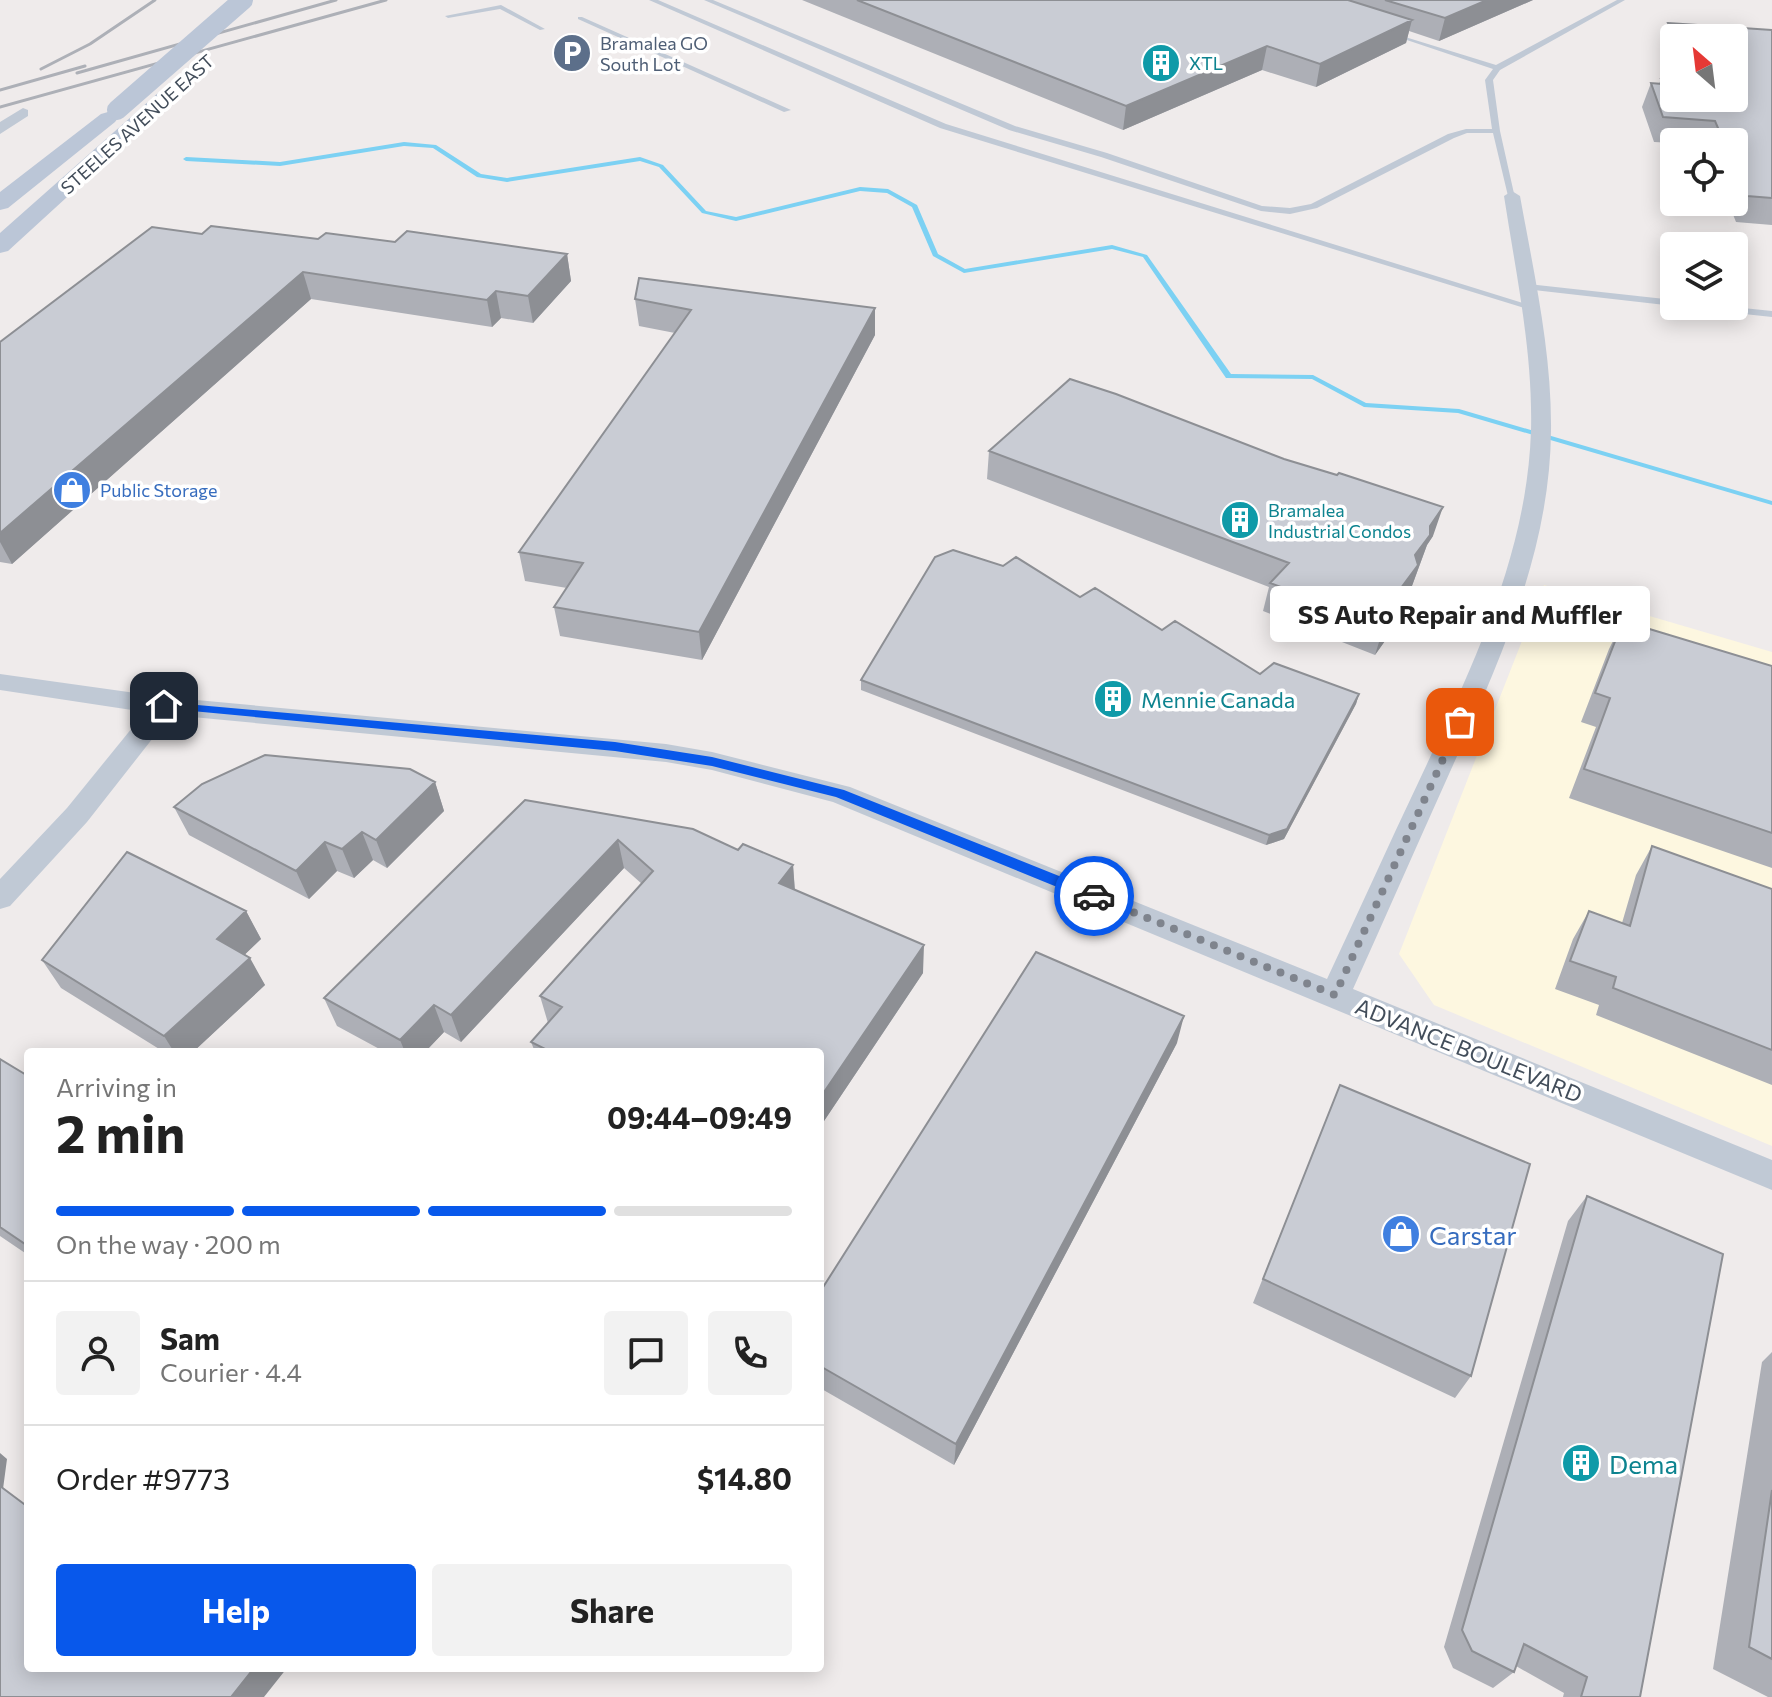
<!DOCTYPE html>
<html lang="en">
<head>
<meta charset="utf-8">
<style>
	body { margin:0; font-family:Commissioner,sans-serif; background:#f2f2f2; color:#222; height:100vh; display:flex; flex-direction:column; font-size:30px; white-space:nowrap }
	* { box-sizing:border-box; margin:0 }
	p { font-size:26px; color:#767676 }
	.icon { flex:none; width:44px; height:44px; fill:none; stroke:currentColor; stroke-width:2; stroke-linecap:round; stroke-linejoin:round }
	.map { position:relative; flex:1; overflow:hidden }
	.sheet { position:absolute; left:24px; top:1048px; width:800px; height:624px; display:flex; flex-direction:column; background:#fff; border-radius:8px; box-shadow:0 4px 20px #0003 }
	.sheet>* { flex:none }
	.needle { width:52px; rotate:332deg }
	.fabs { position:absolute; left:1660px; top:24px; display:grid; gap:16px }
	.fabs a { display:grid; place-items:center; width:88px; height:88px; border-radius:8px; background:#fff; box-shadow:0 4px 20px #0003; font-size:40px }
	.pin { position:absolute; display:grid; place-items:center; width:68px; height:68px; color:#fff; margin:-34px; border-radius:16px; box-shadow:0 4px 12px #0006 }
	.courier { position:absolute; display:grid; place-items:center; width:80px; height:80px; margin:-40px; border:6px solid #0858eb; border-radius:50%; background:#fff; color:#222; box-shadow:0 2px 10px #0007 }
	.bubble { position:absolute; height:56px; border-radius:8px; background:#fff; box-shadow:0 4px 20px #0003; font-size:26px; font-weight:700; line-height:56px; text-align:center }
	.overview em { font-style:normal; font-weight:700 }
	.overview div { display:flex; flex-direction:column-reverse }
	.overview { display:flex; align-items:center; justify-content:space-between; height:136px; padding:0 32px }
	h1 { font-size:52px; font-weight:700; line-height:60px }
	.bar { display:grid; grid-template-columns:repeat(4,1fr); gap:12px 8px; align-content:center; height:96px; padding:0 32px }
	.bar i { height:10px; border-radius:6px; background:#e0e0e0 }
	.bar .selected { background:#0858eb }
	.bar p { grid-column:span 4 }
	.line { display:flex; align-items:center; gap:20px; padding:0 32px; border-top:2px solid #e0e0e0 }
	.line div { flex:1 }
	.round { display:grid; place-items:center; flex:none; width:84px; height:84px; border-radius:8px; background:#f2f2f2 }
	.button { display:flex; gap:16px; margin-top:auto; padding:16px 32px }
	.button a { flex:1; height:92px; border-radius:8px; background:#0858eb; color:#fff; font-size:32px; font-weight:700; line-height:92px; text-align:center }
	.button a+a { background:#f2f2f2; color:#222 }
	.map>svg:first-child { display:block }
	.commercial { fill:#fdf7e0 }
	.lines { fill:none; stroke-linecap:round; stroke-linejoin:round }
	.stream { fill:#7cd1f3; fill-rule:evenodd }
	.lane { fill:#c0c9d5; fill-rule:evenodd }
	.street { fill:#c0c9d5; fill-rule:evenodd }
	.secondary { fill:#bbc6d7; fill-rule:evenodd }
	.rail { stroke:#adb0b7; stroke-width:3 }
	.secondary-bridge { stroke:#bbc6d7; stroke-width:20 }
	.wall { fill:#adafb6; fill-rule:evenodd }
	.shaded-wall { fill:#8d8f94 }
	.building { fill:#c9ccd4; stroke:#8d8f94; stroke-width:2 }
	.route { fill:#0858eb }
	.done { stroke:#7f848d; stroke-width:8; stroke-dasharray:0 14.4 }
	.labels { text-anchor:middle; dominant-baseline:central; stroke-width:7; stroke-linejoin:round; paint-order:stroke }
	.far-service-label { font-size:18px; fill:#4e5e75; stroke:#fff; text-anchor:start }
	.far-culture-label { font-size:18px; fill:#0d838f; stroke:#fff; text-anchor:start }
	.far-street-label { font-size:18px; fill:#424d5a; stroke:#fff }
	.far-shop-label { font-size:18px; fill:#366cbe; stroke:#fff; text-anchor:start }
	.culture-label { font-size:22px; fill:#0d838f; stroke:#fff; text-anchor:start }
	.street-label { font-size:22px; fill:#424d5a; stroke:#fff }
	.near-shop-label { font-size:26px; fill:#366cbe; stroke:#fff; text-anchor:start }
	.near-culture-label { font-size:26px; fill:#0d838f; stroke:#fff; text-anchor:start }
</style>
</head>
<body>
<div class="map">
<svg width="1772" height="1697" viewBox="0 0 1772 1697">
	<rect width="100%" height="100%" fill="#efebeb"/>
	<path class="commercial" d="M1544,585L1772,652V1146L1434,1005L1399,954Z"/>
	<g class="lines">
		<path class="stream" d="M404,142L436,145L481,174L507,178L640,157L663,165L706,211L736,217L860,187L888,189L917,205L938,254L965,269L1112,245L1147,255L1231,374L1313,375L1366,403L1459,409L1772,501V505L1458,413L1364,407L1312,379L1226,378L1143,257L1112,249L964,273L933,256L912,207L887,193L860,191L736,221L702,213L659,167L640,161L507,182L477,177L433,148L404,146L280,166L186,161L183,159L186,157L280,162Z"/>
		<path class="lane" d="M649,0H658L946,124L1536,307L1528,309L940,128Z
			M704,0H713L1015,126L1107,153L1262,206L1290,208L1311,204L1448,134L1466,129H1492L1485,80L1493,69L1389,34V32L1496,65L1617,0H1625L1500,70L1493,80L1500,131L1515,198L1508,196L1493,133H1467L1454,138L1317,208L1290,214L1261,211L1101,157L1009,130Z
			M501,5L545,29L540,30L500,9L448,18L445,16Z
			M578,17H582L791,110L784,112L578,19Z
			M1528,284L1674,300V306L1525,289L1523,287Z
			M1693,306H1724L1772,311V317L1698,309Z"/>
		<path class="street" d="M23,108L28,110V116L0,134V122Z
			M1512,191L1520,196C1534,274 1552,352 1551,431C1550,556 1495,671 1445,783C1414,852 1384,920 1353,989L1772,1160V1190L833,802L712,770L666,762L171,715L87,822L10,906L0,909V879L67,808L145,712L0,690V674L164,697L666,744L712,752L850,787L1327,979C1358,913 1388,846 1419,781C1471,670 1527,555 1531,431C1533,352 1516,274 1504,196Z"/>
		<path class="secondary" d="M165,91L172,93L175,97L172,101L8,251L0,253V233L158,93Z
			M108,112L115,114L118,118L115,122L8,208L0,210V192L101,114Z"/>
		<path class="rail" d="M41,69L90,44L155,0
			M77,73L336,0
			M0,90L85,66
			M0,107L386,0"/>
		<path class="secondary-bridge" d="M117,110L243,0"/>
	</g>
	<path class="wall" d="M802,0H1533L1439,41L1409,31L1406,43L1316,87L1262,70L1123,130Z
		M1668,23L1772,30V225L1736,222L1728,202H1734V142H1674V143L1654,142L1642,107L1651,83L1659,84L1661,79L1674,80L1660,46ZM1674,38H1734V98H1674Z
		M202,234L395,242L567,254L571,281L533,323L501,318L492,327L311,299L12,564L0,562V342Z
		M635,299L875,335L702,660L560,636L554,607L567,588L525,581L519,552L675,333L639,326Z
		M989,451L1284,459L1337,475L1433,536L1427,545L1409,594L1406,598L1397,624L1375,655L1263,611L1269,587L987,479Z
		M1080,597L1162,630L1260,674L1359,694L1356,704L1284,839L1266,845L861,690V680Z
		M1623,621L1772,666V868L1569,798L1596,727L1581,722L1609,649Z
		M435,782L444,811L387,868L373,860L354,878L337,871L309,899L189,835L174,807Z
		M525,800L738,850L793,865L795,890L923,973L820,1127V1052H535L531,1042L548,1023L540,996L642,884L624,868L461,1042L444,1032L425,1052H385L337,1026L324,998Z
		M1652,846L1772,889V1085L1596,1015L1599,1005L1555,989L1573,939L1589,911L1622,923L1636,875Z
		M246,911L261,939L245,954L265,985L193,1052H164L61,988L42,960Z
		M1177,1043L954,1465L820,1388V1292Z
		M0,1059L28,1076V1255L0,1236Z
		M1340,1085L1471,1376L1455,1398L1253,1303Z
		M1587,1196L1640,1697H1563L1564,1693L1516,1666L1514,1672L1493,1688L1453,1668L1444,1647L1568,1221Z
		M1772,1352V1697H1768L1713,1669L1762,1362Z"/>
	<path class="shaded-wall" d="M1487,0H1533L1439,41L1445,18Z
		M1412,20L1406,43L1316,87L1320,64Z
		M1267,46L1262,70L1123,130L1126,106Z
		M567,254L571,281L533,323L528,296Z
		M303,272L311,299L12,564L0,542V533Z
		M496,291L501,318L492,327L487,300Z
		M875,308V335L702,660L699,632Z
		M1443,507L1433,536L1427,545L1409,594L1406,598L1397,624L1375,655L1384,626L1415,555L1430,526Z
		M1359,694L1356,704L1284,839L1266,845L1269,835Z
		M435,782L444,811L387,868L376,840Z
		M362,832L373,860L354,878L342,849Z
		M618,840L624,868L461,1042L451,1015Z
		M325,842L337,871L309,899L296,871Z
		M793,865L795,894L779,883Z
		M246,911L261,939L232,967L217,939Z
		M924,945L923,973L820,1127V1098Z
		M250,958L265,985L193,1052H174L164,1036Z
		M434,1005L444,1032L425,1052H405L400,1040Z
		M1184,1016L1177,1043L954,1465L956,1444Z
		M0,1453L7,1459L3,1489L0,1487Z
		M254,1668H287L264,1697H231Z"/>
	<path class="building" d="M857,0H1348L1412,20L1320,64L1267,46L1126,106Z
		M1385,0H1487L1445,18Z
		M1668,23L1772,30V198L1747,196L1734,165V142H1724L1715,121L1663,117L1651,83L1663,84L1661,79L1674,80V98H1734V38H1675Z
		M211,226L318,239L326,233L395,242L407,231L567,254L528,296L496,291L487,300L303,272L0,533V342L152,227L202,234Z
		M639,278L875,308L699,632L554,607L583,563L519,552L691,310L635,299Z
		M1070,379L1116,394L1284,459L1337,475L1339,473L1443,507L1430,526V535L1415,555L1418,565L1401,588L1406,595L1384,626L1270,583L1289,563L989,451Z
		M953,550L1003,566L1016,557L1080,597L1095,588L1162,630L1175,621L1260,674L1274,663L1359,694L1287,829L1269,835L861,680L935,557Z
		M1623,621L1772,666V833L1584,769L1610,698L1595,693Z
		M265,755L410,769L435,782L376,840L362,832L342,849L325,842L296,871L174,807L202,784Z
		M525,800L693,829L738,850L743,844L793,865L779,883L924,945L820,1098V1052H551L531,1042L562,1007L540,996L653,871L618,840L451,1015L434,1005L400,1040L324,998Z
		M1652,846L1772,889V1050L1613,988L1616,977L1570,961L1589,911L1630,926Z
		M127,852L246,911L217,939L250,958L164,1036L42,960Z
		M1036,952L1184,1016L956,1444L820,1366V1292Z
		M0,1059L28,1076V1246L0,1227Z
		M1340,1085L1530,1164L1471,1376L1263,1279Z
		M1587,1196L1723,1254L1640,1697H1581L1587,1677L1524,1644L1514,1672L1472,1651L1462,1630Z
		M0,1486L28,1507V1668H254L231,1697H0Z
		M1772,1490V1659L1749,1647Z"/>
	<path class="route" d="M164,702L615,742L712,757L844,790L1099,892L1101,896L1099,900H1089L836,797L712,766L615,751L160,708L158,706Z"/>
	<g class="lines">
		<path class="done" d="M1094,896L1335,995L1460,722"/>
	</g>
	<defs>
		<g id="parking-disc" transform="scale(2)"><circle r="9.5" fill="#5c6f8a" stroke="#fff"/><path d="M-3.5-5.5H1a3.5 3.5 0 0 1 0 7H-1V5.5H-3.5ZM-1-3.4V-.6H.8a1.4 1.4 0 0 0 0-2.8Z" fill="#fff"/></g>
		<g id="building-disc" transform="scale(2)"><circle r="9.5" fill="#0f9aa8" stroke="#fff"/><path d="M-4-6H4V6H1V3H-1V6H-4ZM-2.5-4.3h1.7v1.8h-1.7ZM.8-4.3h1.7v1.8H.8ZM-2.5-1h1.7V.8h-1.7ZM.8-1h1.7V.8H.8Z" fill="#fff"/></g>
		<g id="shop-disc" transform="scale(2)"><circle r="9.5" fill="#3f7fe0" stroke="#fff"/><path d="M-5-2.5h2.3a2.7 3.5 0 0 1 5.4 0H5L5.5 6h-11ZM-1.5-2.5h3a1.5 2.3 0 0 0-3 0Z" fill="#fff"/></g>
	</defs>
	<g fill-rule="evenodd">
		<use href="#parking-disc" x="572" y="53"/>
		<use href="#building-disc" x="1161" y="63"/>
		<use href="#shop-disc" x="72" y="490"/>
		<use href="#building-disc" x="1240" y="520"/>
		<use href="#building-disc" x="1113" y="699"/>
		<use href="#shop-disc" x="1401" y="1234"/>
		<use href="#building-disc" x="1581" y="1463"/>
	</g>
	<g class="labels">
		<g class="far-service-label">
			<text x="600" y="43">Bramalea GO<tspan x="600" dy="21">South Lot</tspan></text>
		</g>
		<g class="far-culture-label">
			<text x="1189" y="63">XTL</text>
			<text x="1268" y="510">Bramalea<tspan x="1268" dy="21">Industrial Condos</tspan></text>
		</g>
		<g class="far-street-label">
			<text transform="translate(137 124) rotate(-42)">STEELES AVENUE EAST</text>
		</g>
		<g class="far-shop-label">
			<text x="100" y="490">Public Storage</text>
		</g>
		<g class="culture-label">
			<text x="1141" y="699">Mennie Canada</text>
		</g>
		<g class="street-label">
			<text transform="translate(1469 1050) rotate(22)">ADVANCE BOULEVARD</text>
		</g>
		<g class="near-shop-label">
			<text x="1429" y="1234">Carstar</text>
		</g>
		<g class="near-culture-label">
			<text x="1609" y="1463">Dema</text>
		</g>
	</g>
</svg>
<div class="fabs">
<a><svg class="needle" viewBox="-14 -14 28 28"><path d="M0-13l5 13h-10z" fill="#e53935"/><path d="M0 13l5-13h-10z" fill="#767676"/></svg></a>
<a><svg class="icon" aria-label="locate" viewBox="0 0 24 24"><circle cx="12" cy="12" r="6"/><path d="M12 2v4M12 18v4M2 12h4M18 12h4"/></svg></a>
<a><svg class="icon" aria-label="layers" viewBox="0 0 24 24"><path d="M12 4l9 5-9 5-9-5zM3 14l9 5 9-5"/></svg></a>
</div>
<div class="pin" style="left:1460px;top:722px;background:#ea580c"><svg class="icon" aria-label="bag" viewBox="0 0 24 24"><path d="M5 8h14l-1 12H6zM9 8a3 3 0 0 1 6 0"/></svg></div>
<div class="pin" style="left:164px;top:706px;background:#1f2937"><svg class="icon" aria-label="home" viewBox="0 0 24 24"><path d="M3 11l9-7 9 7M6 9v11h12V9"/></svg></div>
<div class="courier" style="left:1094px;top:896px"><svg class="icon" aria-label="car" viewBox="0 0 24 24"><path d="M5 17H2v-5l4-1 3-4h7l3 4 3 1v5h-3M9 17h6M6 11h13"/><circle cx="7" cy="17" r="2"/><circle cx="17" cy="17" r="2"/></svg></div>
<div class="bubble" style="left:1270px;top:586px;width:380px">SS Auto Repair and Muffler</div>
<section class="sheet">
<div class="overview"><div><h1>2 min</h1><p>Arriving in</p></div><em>09:44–09:49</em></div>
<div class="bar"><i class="selected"></i><i class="selected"></i><i class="selected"></i><i></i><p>On the way · 200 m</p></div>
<div class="line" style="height:144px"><a class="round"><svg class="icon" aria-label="person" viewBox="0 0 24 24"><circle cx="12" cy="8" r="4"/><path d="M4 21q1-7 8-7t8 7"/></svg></a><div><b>Sam</b><p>Courier · 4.4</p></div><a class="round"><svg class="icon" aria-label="chat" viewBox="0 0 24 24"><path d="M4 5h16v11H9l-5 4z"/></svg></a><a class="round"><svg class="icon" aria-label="phone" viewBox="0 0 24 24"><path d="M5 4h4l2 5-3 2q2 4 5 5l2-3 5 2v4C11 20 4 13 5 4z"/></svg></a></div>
<div class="line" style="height:104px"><div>Order #9773</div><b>$14.80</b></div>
<div class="button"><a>Help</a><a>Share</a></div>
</section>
</div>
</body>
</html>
